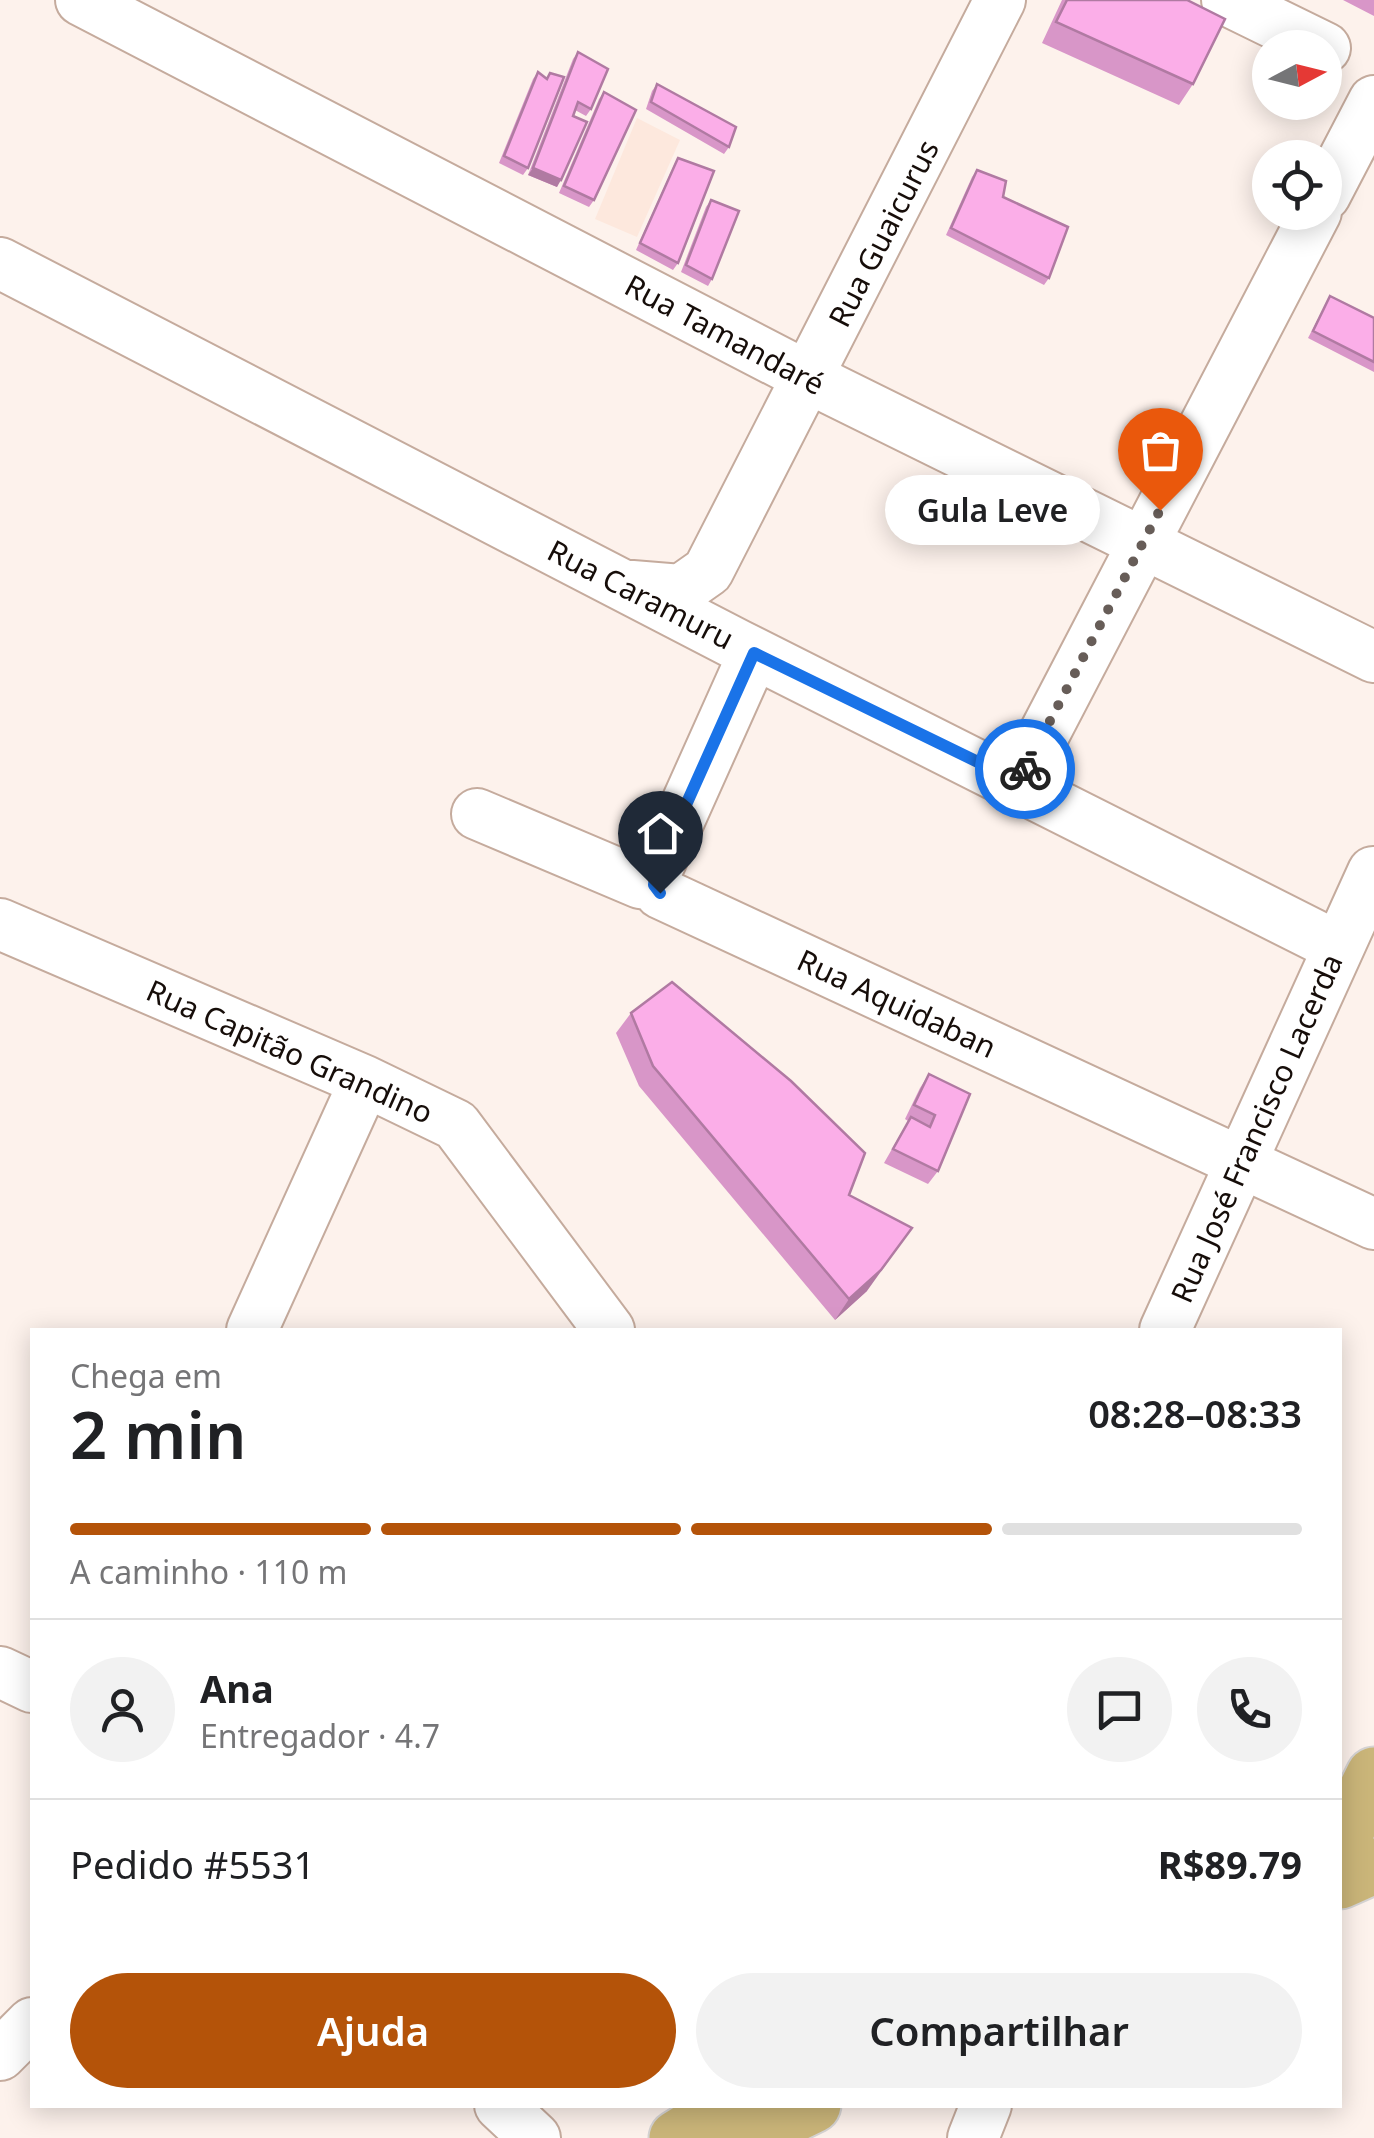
<!DOCTYPE html>
<html lang="pt">
<head>
<meta charset="utf-8">
<style>
	body { margin:0; font-family:"Noto Sans",sans-serif; background:#f2f2f2; color:#202124; height:100vh; display:flex; flex-direction:column; font-size:38px; white-space:nowrap }
	* { box-sizing:border-box; margin:0 }
	p { font-size:32px; color:#757577 }
	.icon { flex:none; width:55px; height:55px; fill:none; stroke:currentColor; stroke-width:2; stroke-linecap:round; stroke-linejoin:round }
	.map { position:relative; flex:1; overflow:hidden }
	.details { position:absolute; left:30px; top:1328px; width:1312px; height:780px; display:flex; flex-direction:column; background:#fff; border-radius:0px; box-shadow:0 5px 25px #0003 }
	.details>* { flex:none }
	.needle { width:65px; rotate:83deg }
	.buttons { position:absolute; left:1252px; top:30px; display:grid; gap:20px }
	.buttons a { display:grid; place-items:center; width:90px; height:90px; border-radius:50%; background:#fff; box-shadow:0 5px 25px #0003; font-size:50px }
	.pin { position:absolute; display:grid; place-items:center; width:85px; height:85px; color:#fff; margin:-102px -42px; border-radius:50% 50% 50% 0; rotate:-45deg; box-shadow:0 0 10px #0007 }
	.pin .icon { rotate:45deg }
	.courier { position:absolute; display:grid; place-items:center; width:100px; height:100px; margin:-50px; border:8px solid #1a73e8; border-radius:50%; background:#fff; color:#222; box-shadow:0 2px 12px #0007 }
	.bubble { position:absolute; height:70px; border-radius:35px; background:#fff; box-shadow:0 5px 25px #0003; font-size:32px; font-weight:600; line-height:70px; text-align:center }
	.head em { font-style:normal; font-weight:600 }
	.head div { display:flex; flex-direction:column-reverse }
	.head { display:flex; align-items:center; justify-content:space-between; height:170px; padding:0 40px }
	h1 { font-size:65px; font-weight:600; line-height:75px }
	.bar { display:grid; grid-template-columns:repeat(4,1fr); gap:15px 10px; align-content:center; height:120px; padding:0 40px }
	.bar i { height:12px; border-radius:8px; background:#e0e0e0 }
	.bar .current { background:#b45309 }
	.bar p { grid-column:span 4 }
	.line { display:flex; align-items:center; gap:25px; padding:0 40px; border-top:2px solid #e0e0e0 }
	.line div { flex:1 }
	.round { display:grid; place-items:center; flex:none; width:105px; height:105px; border-radius:52px; background:#f2f2f2 }
	.action { display:flex; gap:20px; margin-top:auto; padding:20px 40px }
	.action a { flex:1; height:115px; border-radius:60px; background:#b45309; color:#fff; font-size:40px; font-weight:600; line-height:115px; text-align:center }
	.action a+a { background:#f2f2f2; color:#202124 }
	.map>svg:first-child { display:block }
	.built { fill:#fde8dd }
	.lines { fill:none; stroke-linecap:round; stroke-linejoin:round }
	.minor-casing { stroke:#c5ab9d; stroke-width:54 }
	.major-casing { stroke:#d5d3d3; stroke-width:59 }
	.minor { stroke:#fff; stroke-width:50 }
	.major { stroke:#cab579; stroke-width:55 }
	.wall { fill:#d896c8 }
	.shaded-wall { fill:#b07aa2 }
	.building { fill:#fbaee8; stroke:#b07aa2; stroke-width:2.5 }
	.done { stroke:#675d58; stroke-width:10; stroke-dasharray:0 18 }
	.route { stroke:#1a73e8; stroke-width:12 }
	.labels { text-anchor:middle; dominant-baseline:central; stroke-width:8; stroke-linejoin:round; paint-order:stroke }
	.street-label { font-size:30px; fill:#160d09; stroke:#fff }
</style>
</head>
<body>
<div class="map">
<svg width="1374" height="2138" viewBox="0 0 1374 2138">
	<rect width="100%" height="100%" fill="#fdf2ec"/>
	<path class="built" d="M637,118L680,140L637,237L595,219Z"/>
	<g class="lines">
		<g class="minor-casing">
			<path id="minor" d="M81,0L833,390L1374,657
				M1227,0L1325,48
				M1325,195L1374,101
				M0,263L738,645L1338,947
				M632,586L681,590L708,571L1000,0
				M754,653L655,874L654,885L660,893L1374,1224
				M1019,782L1316,212
				M477,814L640,883L654,885
				M0,924L365,1081L456,1125L609,1330
				M252,1330L365,1081
				M1165,1330L1373,872
				M0,1672L32,1687
				M0,2055L32,2023
				M500,2105L535,2138
				M973,2138L986,2105"/>
		</g>
		<g class="major-casing">
			<path id="major" d="M1342,1839L1374,1775
				M1340,1881L1374,1866
				M677,2138L730,2105
				M746,2138L813,2105"/>
		</g>
		<use href="#minor" class="minor"/>
		<use href="#major" class="major"/>
	</g>
	<path class="wall" d="M1062,0H1187L1193,84L1179,105L1042,43Z
		M1343,0H1374V16Z
		M578,52L591,109L586,116L575,110L557,187L528,175L573,59Z
		M538,72L546,78L550,73L528,168L523,175L499,163L533,79Z
		M657,84L729,147L724,154L646,109L652,91Z
		M604,92L594,200L589,207L559,193L599,99Z
		M678,158V263L673,270L636,250L674,165Z
		M977,170L1003,197L1049,278L1044,285L946,235L972,177Z
		M711,200L712,279L708,286L681,272L706,207Z
		M1330,296L1374,318V372L1308,338Z
		M631,1013L849,1195L867,1291L835,1320L639,1086L616,1033Z
		M929,1074L970,1094L938,1171L928,1184L884,1163L908,1121L905,1119L920,1088Z"/>
	<path class="shaded-wall" d="M533,168L561,180L557,187L528,175Z
		M912,1228L867,1291L835,1320L849,1299Z"/>
	<path class="building" d="M1067,0H1187L1225,19L1193,84L1056,22Z
		M578,52L608,69L591,109L578,102L573,116L587,122L561,180L533,168Z
		M538,72L547,79L550,73L564,77L528,168L504,156Z
		M657,84L736,127L729,147L651,102Z
		M604,92L636,110L594,200L564,186Z
		M678,158L714,171L678,263L640,243Z
		M977,170L1006,181L1003,197L1068,227L1049,278L951,228Z
		M711,200L739,211L712,279L686,265Z
		M1330,296L1374,318V362L1313,331Z
		M672,982L791,1081L865,1153L849,1195L912,1228L881,1270L849,1299L653,1066L631,1013Z
		M929,1074L970,1094L938,1171L893,1149L911,1117L930,1127L935,1115L914,1105Z"/>
	<g class="lines">
		<path class="done" d="M1025,769L1160,510"/>
		<path class="route" d="M660,893L654,885L655,874L754,653L1019,782L1025,769"/>
	</g>
	<g class="labels">
		<g class="street-label">
			<text transform="translate(883 233) rotate(-63)">Rua Guaicurus</text>
			<text transform="translate(725 334) rotate(28)">Rua Tamandaré</text>
			<text transform="translate(641 594) rotate(27)">Rua Caramuru</text>
			<text transform="translate(897 1003) rotate(25)">Rua Aquidaban</text>
			<text transform="translate(290 1051) rotate(24)">Rua Capitão Grandino</text>
			<text transform="translate(1256 1128) rotate(-66)">Rua José Francisco Lacerda</text>
		</g>
	</g>
</svg>
<div class="buttons">
<a><svg class="needle" viewBox="-14 -14 28 28"><path d="M0-13l5 13h-10z" fill="#e53935"/><path d="M0 13l5-13h-10z" fill="#757577"/></svg></a>
<a><svg class="icon" aria-label="locate" viewBox="0 0 24 24"><circle cx="12" cy="12" r="6"/><path d="M12 2v4M12 18v4M2 12h4M18 12h4"/></svg></a>
</div>
<div class="pin" style="left:1160px;top:510px;background:#ea580c"><svg class="icon" aria-label="bag" viewBox="0 0 24 24"><path d="M5 8h14l-1 12H6zM9 8a3 3 0 0 1 6 0"/></svg></div>
<div class="pin" style="left:660px;top:893px;background:#1f2937"><svg class="icon" aria-label="home" viewBox="0 0 24 24"><path d="M3 11l9-7 9 7M6 9v11h12V9"/></svg></div>
<div class="courier" style="left:1025px;top:769px"><svg class="icon" aria-label="bike" viewBox="0 0 24 24"><circle cx="6" cy="16" r="4"/><circle cx="18" cy="16" r="4"/><path d="M6 16l4-8h5l3 8M10 8l3 8H6M13 5h3"/></svg></div>
<div class="bubble" style="left:885px;top:475px;width:215px">Gula Leve</div>
<section class="details">
<div class="head"><div><h1>2 min</h1><p>Chega em</p></div><em>08:28–08:33</em></div>
<div class="bar"><i class="current"></i><i class="current"></i><i class="current"></i><i></i><p>A caminho · 110 m</p></div>
<div class="line" style="height:180px"><a class="round"><svg class="icon" aria-label="person" viewBox="0 0 24 24"><circle cx="12" cy="8" r="4"/><path d="M4 21q1-7 8-7t8 7"/></svg></a><div><b>Ana</b><p>Entregador · 4.7</p></div><a class="round"><svg class="icon" aria-label="chat" viewBox="0 0 24 24"><path d="M4 5h16v11H9l-5 4z"/></svg></a><a class="round"><svg class="icon" aria-label="phone" viewBox="0 0 24 24"><path d="M5 4h4l2 5-3 2q2 4 5 5l2-3 5 2v4C11 20 4 13 5 4z"/></svg></a></div>
<div class="line" style="height:130px"><div>Pedido #5531</div><b>R$89.79</b></div>
<div class="action"><a>Ajuda</a><a>Compartilhar</a></div>
</section>
</div>
</body>
</html>
